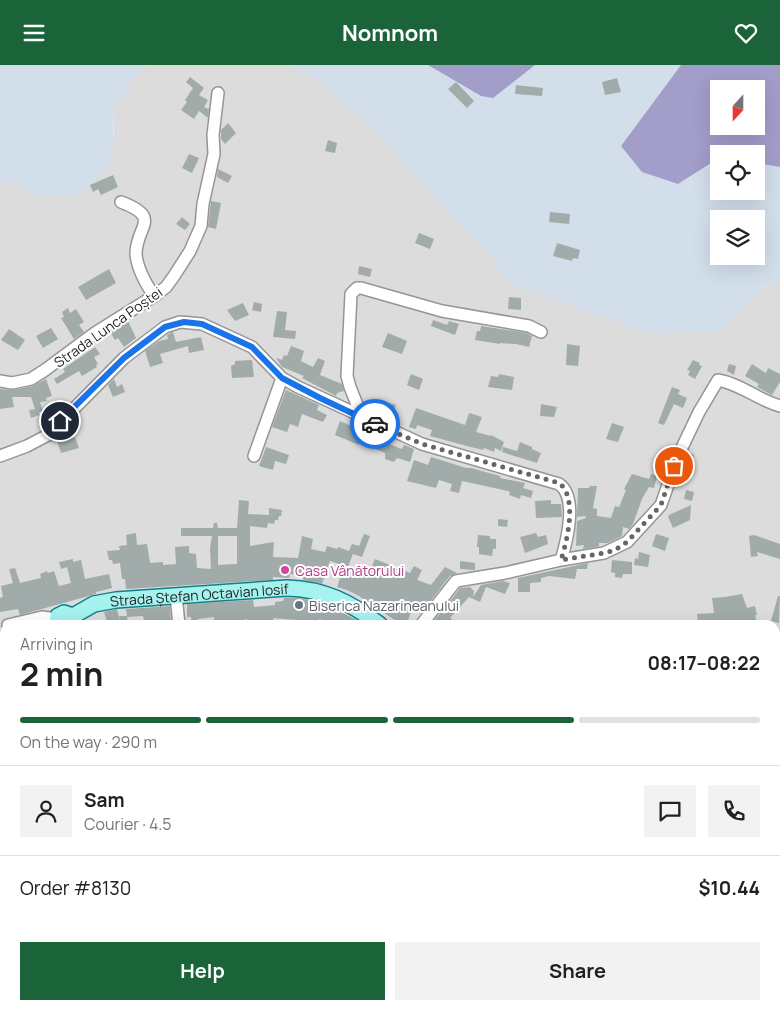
<!DOCTYPE html>
<html lang="en">
<head>
<meta charset="utf-8">
<style>
	body { margin:0; font-family:Manrope,sans-serif; background:#f2f2f2; color:#202124; height:100vh; display:flex; flex-direction:column; font-size:19px; white-space:nowrap }
	* { box-sizing:border-box; margin:0 }
	p { font-size:16px; color:#757577 }
	.icon { flex:none; width:28px; height:28px; fill:none; stroke:currentColor; stroke-width:2; stroke-linecap:round; stroke-linejoin:round }
	.map { position:relative; flex:1; overflow:hidden }
	.side { position:absolute; left:0px; top:555px; width:780px; height:390px; display:flex; flex-direction:column; background:#fff; border-radius:15px 15px 0 0; box-shadow:0 5px 20px #0002 }
	.side>* { flex:none }
	.needle { width:32px; rotate:201deg }
	.tools { position:absolute; left:710px; top:15px; display:grid; gap:10px }
	.tools a { display:grid; place-items:center; width:55px; height:55px; border-radius:0px; background:#fff; box-shadow:0 5px 20px #0002; font-size:25px }
	.pin { position:absolute; display:grid; place-items:center; width:42px; height:42px; color:#fff; margin:-21px; border:2px solid #fff; border-radius:50%; box-shadow:0 1px 5px #0007 }
	.courier { position:absolute; display:grid; place-items:center; width:50px; height:50px; margin:-25px; border:4px solid #1a73e8; border-radius:50%; background:#fff; color:#222; box-shadow:0 1px 6px #0007 }
	.head em { font-style:normal; font-weight:700 }
	.head div { display:flex; flex-direction:column-reverse }
	.head { display:flex; align-items:center; justify-content:space-between; height:85px; padding:0 20px }
	h1 { font-size:32px; font-weight:700; line-height:38px }
	.bar { display:grid; grid-template-columns:repeat(4,1fr); gap:8px 5px; align-content:center; height:60px; padding:0 20px }
	.bar i { height:6px; border-radius:4px; background:#e0e0e0 }
	.bar .active { background:#1b6439 }
	.bar p { grid-column:span 4 }
	.line { display:flex; align-items:center; gap:12px; padding:0 20px; border-top:1px solid #e0e0e0 }
	.line div { flex:1 }
	.round { display:grid; place-items:center; flex:none; width:52px; height:52px; border-radius:0px; background:#f2f2f2 }
	.action { display:flex; gap:10px; margin-top:auto; padding:10px 20px }
	.action a { flex:1; height:58px; border-radius:0px; background:#1b6439; color:#fff; font-size:20px; font-weight:700; line-height:58px; text-align:center }
	.action a+a { background:#f2f2f2; color:#202124 }
	header { display:flex; justify-content:space-between; align-items:center; height:65px; padding:0 20px; background:#1b6439; color:#fff; font-size:22px; font-weight:700 }
	.map>svg:first-child { display:block }
	.residential { fill:#dbdcdb }
	.farmland { fill:#d2dfeb; fill-rule:evenodd }
	.forest { fill:#a29dc9; fill-rule:evenodd }
	.cemetery { fill:#b7a8c4 }
	.building { fill:#a1acaa; fill-rule:evenodd }
	.lines { fill:none; stroke-linecap:round; stroke-linejoin:round }
	.minor-casing { stroke:#959595; stroke-width:14 }
	.major-casing { stroke:#0f8188; stroke-width:18 }
	.minor { stroke:#fff; stroke-width:11 }
	.major { stroke:#a5f2ef; stroke-width:15 }
	.done { stroke:#646667; stroke-width:5; stroke-dasharray:0 9 }
	.route { stroke:#1a73e8; stroke-width:6 }
	.hotel-dot { fill:#d1479c; stroke:#fff; stroke-width:2 }
	.worship-dot { fill:#6b7280; stroke:#fff; stroke-width:2 }
	.labels { text-anchor:middle; dominant-baseline:central; stroke-width:4; stroke-linejoin:round; paint-order:stroke }
	.street-label { font-size:14px; fill:#1e1e1e; stroke:#fff }
	.hotel-label { font-size:14px; fill:#b23c85; stroke:#fff; text-anchor:start }
	.worship-label { font-size:14px; fill:#5b616d; stroke:#fff; text-anchor:start }
</style>
</head>
<body>
<header><svg class="icon" aria-label="menu" viewBox="0 0 24 24"><path d="M4 6h16M4 12h16M4 18h16"/></svg>Nomnom<svg class="icon" aria-label="heart" viewBox="0 0 24 24"><path d="M12 20l-8-8c-3-5 5-10 8-4 3-6 11-1 8 4z"/></svg></header>
<div class="map">
<svg width="780" height="945" viewBox="0 0 780 945">
	<rect width="100%" height="100%" fill="#e5edee"/>
	<path class="residential" d="M145,0H289L319,15L375,66L516,221L717,266L766,218L780,220V945H539L531,940H775V560H5V882L0,885V116H12L40,131L114,70L113,42Z"/>
	<path class="farmland" d="M0,0H145L113,42V86L108,102L76,132L40,131L12,116H0Z
		M289,0H428L481,31L493,33L535,0H681L621,81L678,119L719,93V126H756V98L780,102V220L766,218L717,266L652,269L516,221L375,66L319,15ZM719,154H756V191H719Z"/>
	<path class="forest" d="M428,0H535L493,33L481,31Z
		M681,0H780V102L756,98V89H719V93L678,119L642,107L621,81ZM719,24H756V61H719Z
		M5,884V940H192H188L186,945H0V888Z
		M330,940H546L549,945H342Z"/>
	<path class="cemetery" d="M223,940H308L323,945H188Z"/>
	<path class="building" d="M190,12L204,23L199,30L208,35L204,42L209,44L208,53L199,46L194,54L181,45L187,37L185,35L193,23L186,17Z
		M617,13L621,27L605,30L602,17Z
		M456,17L474,36L467,43L448,24Z
		M516,20L543,23L542,31L515,29Z
		M228,58L236,68L225,79L221,74V65Z
		M328,75L337,78L335,88L325,86Z
		M189,89L199,93L192,108L182,103Z
		M218,104L232,111L228,118L217,112Z
		M113,110L118,122L101,130L98,124L93,127L90,120Z
		M211,136L221,138L216,164L208,162Z
		M550,147L570,149L569,159L549,157Z
		M182,152L190,159L185,165L176,159Z
		M419,168L434,174L430,184L415,178Z
		M557,178L580,185L578,194L573,193L572,196L553,191Z
		M359,201L372,204L370,212L358,209Z
		M109,204L116,218L86,235L78,222Z
		M509,232L521,233V245L508,244Z
		M254,237L262,239L261,247L252,245Z
		M243,238L249,250L235,256L227,245Z
		M68,243L70,248L76,244L84,257L79,260L84,267L74,274L61,253L64,252L62,247Z
		M277,246L287,247L285,265L296,266L295,274L273,272Z
		M433,255L447,260L449,256L459,259L455,270L431,261Z
		M128,256L136,273L124,282L118,273L115,275L110,267Z
		M481,261L527,268L532,271L529,282L516,279L500,278V279L475,275L477,266H480Z
		M51,263L58,274L43,283L36,271Z
		M9,264L25,275L18,285L1,275Z
		M173,267L176,277L201,272L204,285L189,288L188,281L160,289L163,298L150,302L145,286L159,276L168,274L167,270Z
		M388,268L407,276L402,289L382,282Z
		M567,279L580,281L578,301L566,300Z
		M291,281L304,286L301,296L313,302L318,293L325,296L320,310L342,319L344,326L337,328L336,331L302,313L304,311L282,302L276,293L282,295L284,290L287,291Z
		M95,282L100,289L94,292L98,299L96,300L97,302L82,311L79,306L57,319L54,314L65,307L63,304Z
		M252,295L254,312L232,313L231,301L235,299V296Z
		M693,295L700,298L699,300L702,301L695,314L688,310L690,306L687,305Z
		M729,299L736,301L734,310L727,306Z
		M752,299L766,308L768,303L780,309V317L772,330L757,322L759,319L745,311Z
		M411,309L423,314L419,325L407,320Z
		M499,309L514,312L512,325L488,322L491,311L498,312Z
		M46,314L52,331L46,333L47,336L40,337L43,346L39,347V350L31,353L29,345L35,344L31,332H12L14,342L0,344V324L13,325L33,321Z
		M114,314L117,322L122,319L125,327L113,332L108,320Z
		M672,322L680,325L678,329L687,333L683,343L674,339L664,360L658,358Z
		M286,325L319,340L317,345L327,350L323,357L302,349L298,362L290,359L287,367L272,362Z
		M379,335L396,340L390,355L374,348Z
		M541,339L557,342L554,352L540,351Z
		M416,343L465,360L469,348L482,352L476,367L491,371V370L504,377L501,386L495,383L494,387L484,383L483,385L467,381L430,371L432,365L417,360L416,364L409,362Z
		M340,356L361,365L360,367L364,368L359,380L335,370Z
		M612,358L624,362L618,377L606,374Z
		M65,371L67,375L75,372L79,383L61,388L56,373Z
		M376,374L402,384L404,380L414,384L410,397L397,393L394,397L385,394V388L373,383Z
		M520,377L532,382V384L541,388L537,398L502,387L503,382L517,386Z
		M266,382L289,390L286,399L275,396L273,405L259,401Z
		M688,387L694,390L691,399L685,407L681,405Z
		M431,392L466,403H471L500,411V413L525,418L523,423L533,426L531,433L521,430L520,434L509,430L510,427L508,426L462,416L459,428L450,426L452,419L439,415L436,423L407,416L414,395L428,400Z
		M632,409L649,414L651,409L657,411L654,423L649,422L642,434L633,459L629,464L623,462L622,471L608,478H599V481L596,482L583,484L584,480L576,481L577,456L586,453L585,451L577,452L578,423H589L590,421H597L593,443L597,444V451L611,453L615,441L619,442L626,425L624,424Z
		M686,425L694,427L692,436L684,434Z
		M239,435L249,436L248,449L269,450V443L282,445L281,451H279L278,455H275L274,459L268,458L267,463L250,461V481L274,477L273,492L298,493L302,471L313,474L311,484L325,487L327,481L337,484L338,482L349,486L352,479L359,481L364,469L370,471L362,492L353,489L348,502L330,496L322,519L303,515V510L290,509L289,513L273,512V515L126,524L125,514H122L120,498L113,499L112,495H109L107,486L120,485L119,481L127,480L126,470L136,468L137,480L147,479L150,498L163,497V500L176,499L175,482L189,481V488L196,489L197,503L211,504L210,483L212,471H181V463H213L214,458H217L218,463H237ZM218,471H237V499L218,500Z
		M551,435V439H561L562,452L536,453L535,436Z
		M691,440L690,455L673,463L668,452L669,450Z
		M498,454L508,455L507,462L498,461Z
		M536,468L538,472L546,470L548,479L525,488L520,472Z
		M656,469L669,473L665,486L652,481Z
		M478,470L490,471V474H496V484H493L492,491L479,489V482H477Z
		M754,470L780,479V494L757,487L758,491L751,492L749,471Z
		M639,487L650,490L648,502L634,500L635,493L638,494Z
		M73,494V497L81,495L85,514L109,509L112,523L96,527V529L20,550L18,544L0,547V533L3,532L1,521L13,518L9,504L15,503L20,518L41,513L40,509L47,506L48,508L54,506L59,521L71,518L67,502L61,504L59,497Z
		M375,494L410,508L414,501L422,505L417,515L431,520L445,502L457,508L450,511L422,547L412,543L407,559L396,556L359,531L347,525L337,522L343,504L367,512Z
		M612,495L632,497V509H623L622,513L615,512V508L611,507Z
		M460,496L475,498V505L460,504Z
		M588,498L587,504H577L575,514L549,511L541,513V517L530,518V527H518V513Z
		M503,516L510,518L505,529L486,522L480,537L469,532L450,553L452,554L451,557L449,556L454,560H439L433,557L441,547L444,549L454,541L450,536L460,523L470,522L474,526L473,532L481,520Z
		M742,529L747,543L755,541L757,550H755L756,555L739,560H705V558H698L697,549L714,548L712,533L725,532Z
		M778,531H780L779,558L771,556Z
		M284,533H299L322,538L353,553L360,557L359,560H341L319,554V560H297L298,555L273,553L275,559L270,560H248L247,554L229,558V560H214V552L198,554L199,560H192L191,552H187V539L253,535L254,542L275,540V537L283,536Z
		M170,541L171,560H167L166,557L145,560L143,551L127,552L129,560H121L119,551H127L126,544Z
		M117,544L120,557L108,560L104,547Z"/>
	<g class="lines">
		<g class="minor-casing">
			<path id="minor" d="M121,137C163,153 136,161 136,189C137,203 146,219 154,231
				M0,316L12,318L31,314L45,305L95,268L154,231L166,222L174,211L190,186L201,161L203,139L214,89L213,70L218,28
				M362,352L350,322L347,311L351,229L357,223H361L442,246L529,261L541,267
				M0,391L27,381L48,370L124,293L165,262L180,257L202,259L252,282L282,313L298,322L422,379L559,419C578,432 567,476 561,495
				M254,391L282,313
				M176,530L179,560
				M8,560L42,552L57,554
				M421,560L456,516L505,508L561,495L604,488L627,477L661,440L678,391L699,347L718,315C741,319 758,335 780,341
				M775,575L780,577
				M775,695L780,683
				M649,940L658,945"/>
		</g>
		<g class="major-casing">
			<g id="major">
				<path id="s1" d="M73,551L94,539L116,535L287,523C324,524 350,537 380,560"/>
				<path d="M57,560L58,551L64,548L73,551L75,558"/>
				<path d="M775,776L780,779"/>
				<path d="M0,794L5,792"/>
			</g>
		</g>
		<use href="#minor" class="minor"/>
		<use href="#major" class="major"/>
	</g>
	<g class="lines">
		<path class="done" d="M375,359L422,379L559,418C578,432 567,476 561,495L604,488L615,485L627,477L661,440L674,401"/>
		<path class="route" d="M60,356L124,293L165,262L184,257L202,259L252,282L282,313L320,333L375,359"/>
	</g>
	<circle class="hotel-dot" cx="285" cy="505" r="5"/>
	<circle class="worship-dot" cx="299" cy="540" r="5"/>
	<g class="labels">
		<g class="street-label">
			<text transform="translate(108 262) rotate(-35)">Strada Lunca Poștei</text>
			<text stroke="none"><textPath href="#s1" startOffset="130">Strada Ștefan Octavian Iosif</textPath></text>
		</g>
		<g class="hotel-label">
			<text x="295" y="505">Casa Vânătorului</text>
		</g>
		<g class="worship-label">
			<text x="309" y="540">Biserica Nazarineanului</text>
		</g>
	</g>
</svg>
<div class="tools">
<a><svg class="needle" viewBox="-14 -14 28 28"><path d="M0-13l5 13h-10z" fill="#e53935"/><path d="M0 13l5-13h-10z" fill="#757577"/></svg></a>
<a><svg class="icon" aria-label="locate" viewBox="0 0 24 24"><circle cx="12" cy="12" r="6"/><path d="M12 2v4M12 18v4M2 12h4M18 12h4"/></svg></a>
<a><svg class="icon" aria-label="layers" viewBox="0 0 24 24"><path d="M12 4l9 5-9 5-9-5zM3 14l9 5 9-5"/></svg></a>
</div>
<div class="pin" style="left:674px;top:401px;background:#ea580c"><svg class="icon" aria-label="bag" viewBox="0 0 24 24"><path d="M5 8h14l-1 12H6zM9 8a3 3 0 0 1 6 0"/></svg></div>
<div class="pin" style="left:60px;top:356px;background:#1f2937"><svg class="icon" aria-label="home" viewBox="0 0 24 24"><path d="M3 11l9-7 9 7M6 9v11h12V9"/></svg></div>
<div class="courier" style="left:375px;top:359px"><svg class="icon" aria-label="car" viewBox="0 0 24 24"><path d="M5 17H2v-5l4-1 3-4h7l3 4 3 1v5h-3M9 17h6M6 11h13"/><circle cx="7" cy="17" r="2"/><circle cx="17" cy="17" r="2"/></svg></div>
<section class="side">
<div class="head"><div><h1>2 min</h1><p>Arriving in</p></div><em>08:17–08:22</em></div>
<div class="bar"><i class="active"></i><i class="active"></i><i class="active"></i><i></i><p>On the way · 290 m</p></div>
<div class="line" style="height:90px"><a class="round"><svg class="icon" aria-label="person" viewBox="0 0 24 24"><circle cx="12" cy="8" r="4"/><path d="M4 21q1-7 8-7t8 7"/></svg></a><div><b>Sam</b><p>Courier · 4.5</p></div><a class="round"><svg class="icon" aria-label="chat" viewBox="0 0 24 24"><path d="M4 5h16v11H9l-5 4z"/></svg></a><a class="round"><svg class="icon" aria-label="phone" viewBox="0 0 24 24"><path d="M5 4h4l2 5-3 2q2 4 5 5l2-3 5 2v4C11 20 4 13 5 4z"/></svg></a></div>
<div class="line" style="height:65px"><div>Order #8130</div><b>$10.44</b></div>
<div class="action"><a>Help</a><a>Share</a></div>
</section>
</div>
</body>
</html>
